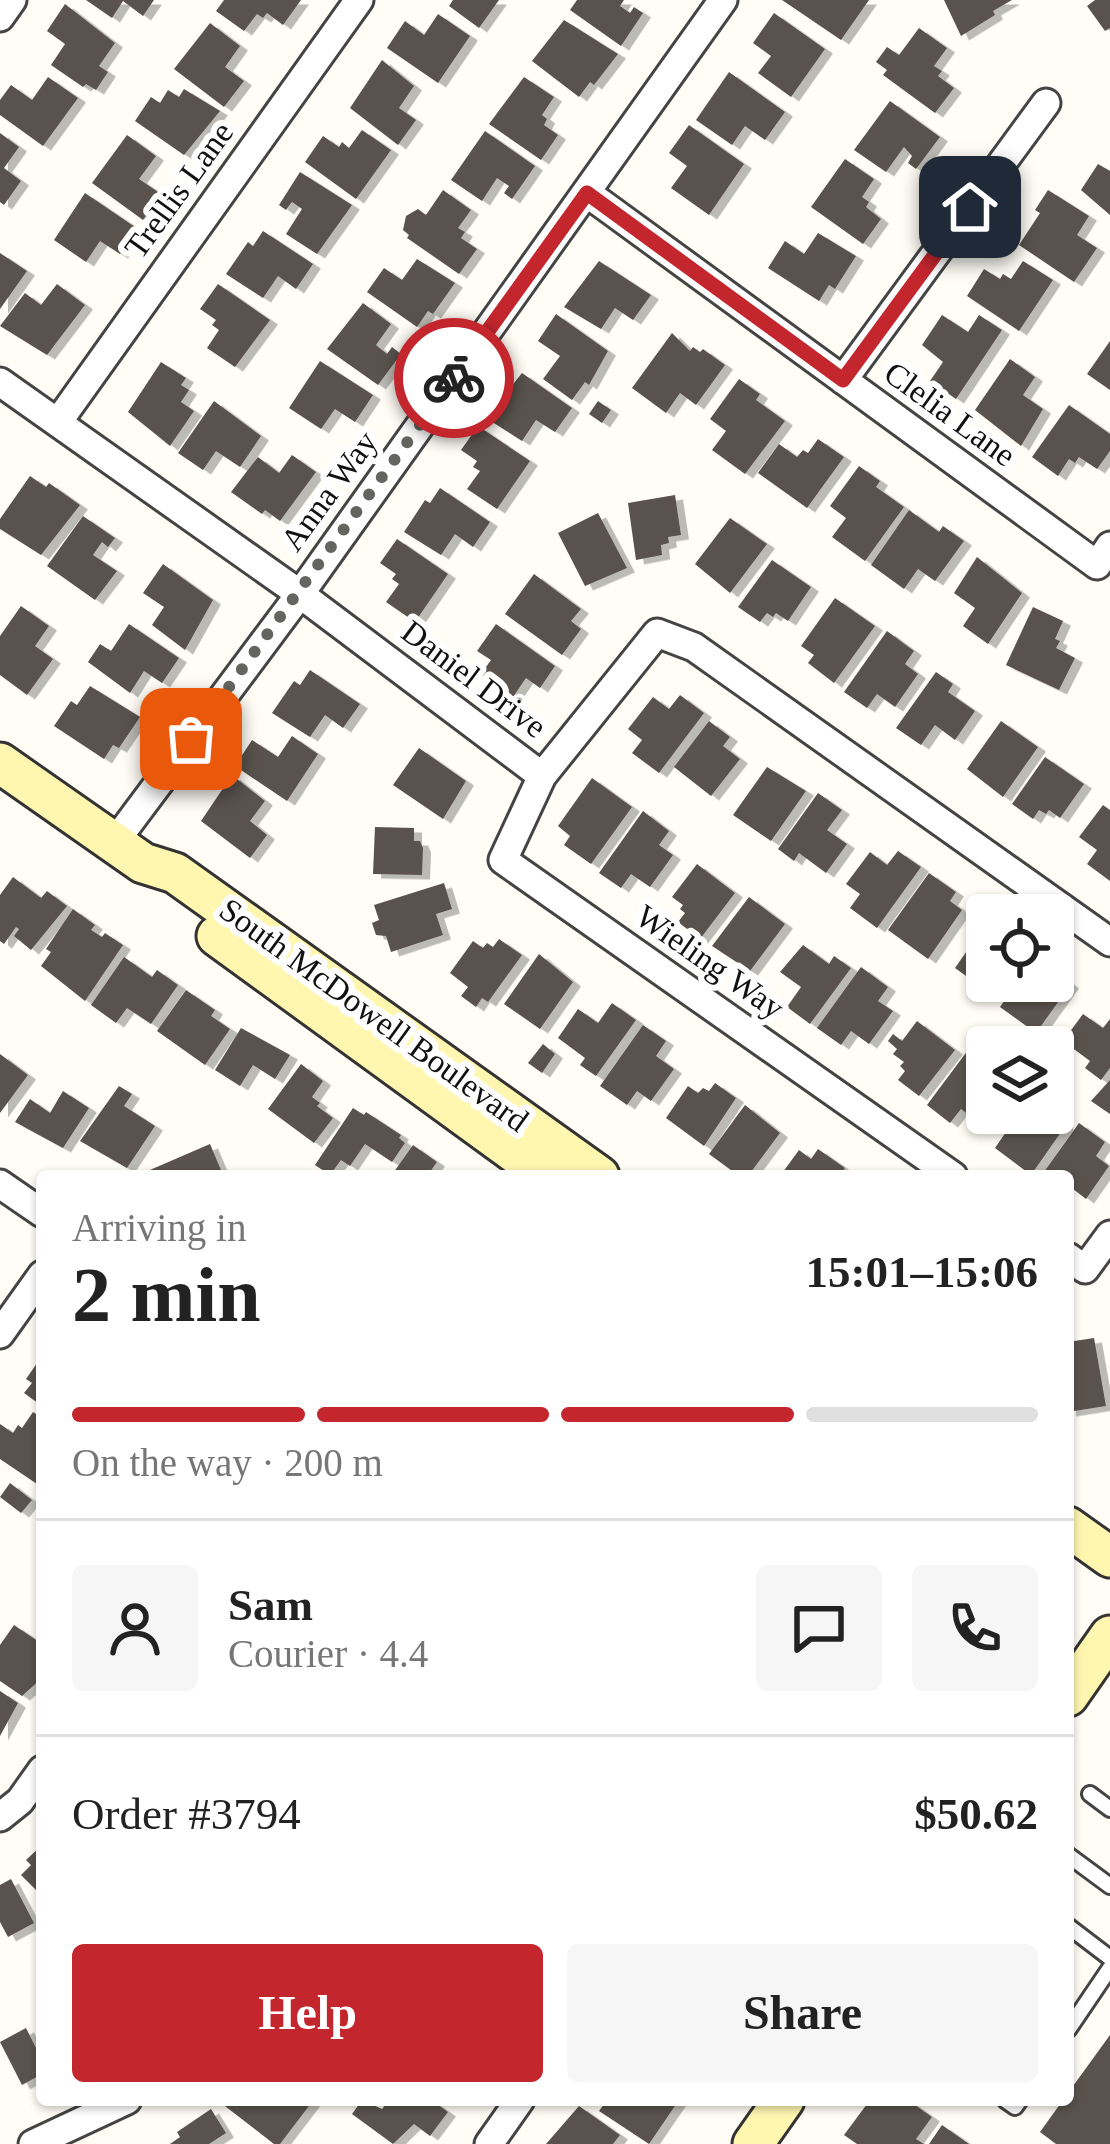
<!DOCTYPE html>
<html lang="en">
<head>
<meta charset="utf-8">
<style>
	body { margin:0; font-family:"Times New Roman",serif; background:#f6f6f6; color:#222; height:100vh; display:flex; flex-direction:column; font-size:45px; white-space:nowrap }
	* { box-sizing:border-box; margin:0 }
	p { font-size:39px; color:#767676 }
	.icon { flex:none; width:66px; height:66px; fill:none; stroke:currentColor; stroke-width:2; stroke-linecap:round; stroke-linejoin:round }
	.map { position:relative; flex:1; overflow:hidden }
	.details { position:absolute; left:36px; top:1170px; width:1038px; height:936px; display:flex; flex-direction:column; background:#fff; border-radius:12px; box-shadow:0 3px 9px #0004 }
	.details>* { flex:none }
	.buttons { position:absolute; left:966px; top:894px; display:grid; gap:24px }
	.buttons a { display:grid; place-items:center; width:108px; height:108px; border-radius:12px; background:#fff; box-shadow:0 3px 9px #0004; font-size:60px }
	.pin { position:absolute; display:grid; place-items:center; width:102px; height:102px; color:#fff; margin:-51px; border-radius:24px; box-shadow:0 6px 18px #0006 }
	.courier { position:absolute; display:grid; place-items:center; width:120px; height:120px; margin:-60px; border:9px solid #c4262e; border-radius:50%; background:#fff; color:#222; box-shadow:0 3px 15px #0007 }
	.headline em { font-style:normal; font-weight:700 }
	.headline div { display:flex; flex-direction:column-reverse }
	.headline { display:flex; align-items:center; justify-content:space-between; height:204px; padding:0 36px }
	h1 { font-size:78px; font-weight:700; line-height:90px }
	.bar { display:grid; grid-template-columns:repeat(4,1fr); gap:18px 12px; align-content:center; height:144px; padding:0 36px }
	.bar i { height:15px; border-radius:9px; background:#e0e0e0 }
	.bar .current { background:#c4262e }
	.bar p { grid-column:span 4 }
	.line { display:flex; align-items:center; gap:30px; padding:0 36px; border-top:3px solid #e0e0e0 }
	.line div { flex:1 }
	.round { display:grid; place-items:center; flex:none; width:126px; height:126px; border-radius:12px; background:#f6f6f6 }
	.primary-button { display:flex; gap:24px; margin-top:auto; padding:24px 36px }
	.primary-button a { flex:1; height:138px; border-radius:12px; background:#c4262e; color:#fff; font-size:48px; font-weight:700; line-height:138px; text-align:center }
	.primary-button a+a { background:#f6f6f6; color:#222 }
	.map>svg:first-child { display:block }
	.building { fill:#5a524d; filter:url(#shadow) }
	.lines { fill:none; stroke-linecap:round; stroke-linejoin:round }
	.service-casing { stroke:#444; stroke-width:20 }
	.minor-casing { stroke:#444; stroke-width:33 }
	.secondary-casing { stroke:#333; stroke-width:45 }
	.service { stroke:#fff; stroke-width:14 }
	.minor { stroke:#fff; stroke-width:27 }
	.secondary { stroke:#fff6b0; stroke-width:39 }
	.done { stroke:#646461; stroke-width:12; stroke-dasharray:0 21.6 }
	.route { stroke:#c4262e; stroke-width:15 }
	.labels { text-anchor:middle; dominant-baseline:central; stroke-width:12; stroke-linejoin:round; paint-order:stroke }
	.street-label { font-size:33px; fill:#111; stroke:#fff }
</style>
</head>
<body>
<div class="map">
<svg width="1110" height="2144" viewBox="0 0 1110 2144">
	<defs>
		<filter id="shadow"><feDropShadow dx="8" dy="4.5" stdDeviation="0" flood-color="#0004"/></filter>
	</defs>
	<rect width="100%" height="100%" fill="#fffdf5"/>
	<path class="building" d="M86,0H154L143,16L123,1L112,18Z
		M224,0H301L283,25L267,13L263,18L257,14L244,31L216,11Z
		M453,0H499L479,28L449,6Z
		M577,0H624L620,6L630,13L634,7L643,13L621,46L570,10Z
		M782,0H869L841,40Z
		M944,0H1012L993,11L995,15L961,36Z
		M1095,0H1110V28L1105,31L1087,6Z
		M65,4L115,43L99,66L108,72L96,90L86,84L83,87L51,65L65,44L47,31Z
		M774,13L825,49L791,97L758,73L771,56L753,43Z
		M438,14L470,36L438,83L387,48L405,21L424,35Z
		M564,20L618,54L594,85L590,82L579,97L532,61Z
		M210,23L240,46L225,67L244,81L224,107L174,69Z
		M919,28L947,48L934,66L942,71L938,76L954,88L935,113L883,75L887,70L876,62L887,47L899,55Z
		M382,60L414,86L399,108L416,120L398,145L350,108Z
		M729,72L785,112L765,140L745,126L732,145L696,120Z
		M48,77L78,98L43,146L0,115V100L11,85L32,100Z
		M524,77L554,97L542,115L547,119L544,125L558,135L541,160L489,124Z
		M184,89L220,111L184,155L135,121L151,97L160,103L168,90L179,97Z
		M890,101L940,137L916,169L908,163L912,156L904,147L886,172L854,150Z
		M689,125L744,164L709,215L671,188L687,166L669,153Z
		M362,130L391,150L356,199L305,162L323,136L339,147L342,142L349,148Z
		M485,131L535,166L512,199L504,193L509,186L497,178L482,201L451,180Z
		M0,133L19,147L4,168L21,181L4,205L0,202Z
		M127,135L156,156L139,179L161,194L143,220L92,183Z
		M845,159L874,179L862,197L869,202L866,207L881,219L863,244L811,207Z
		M1098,164L1110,171V215L1081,190Z
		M300,172L352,205L317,254L286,234L302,209L292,202L286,210L279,205Z
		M443,190L471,210L458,228L465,232L461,238L477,249L459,274L407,238L409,235L403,230L406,216L418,209L426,215Z
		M1048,190L1089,216L1077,235L1097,248L1074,282L1019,245L1040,213L1035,210Z
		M85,193L138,229L120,254L100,241L86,262L54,240Z
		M263,231L313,264L296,289L278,276L263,298L226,274L248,242L253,246Z
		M818,233L856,256L835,289L829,285L819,301L768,268L785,241L804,254Z
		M0,253L27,271L0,309Z
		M417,259L455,283L433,314L428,311L417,327L367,292L384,268L402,280Z
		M599,261L651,295L633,320L615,308L601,329L564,307Z
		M1023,261L1053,280L1019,331L967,296L984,269L1000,279L1003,274L1011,279Z
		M57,284L85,305L47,355L0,326L25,293L41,305Z
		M218,284L270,320L235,367L207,348L219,330L212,325L216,320L200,309Z
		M363,303L391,324L376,345L387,354L392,347L401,354L378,385L327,349Z
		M556,314L608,351L589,385L585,382L572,400L543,379L560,356L538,341Z
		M942,315L968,332L979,315L1002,330L956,399L930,381L943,362L922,345Z
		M672,333L690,351L693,347L700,352L703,349L725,365L696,405L680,393L666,413L632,388Z
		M1110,341V390L1087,374Z
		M1010,359L1035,377L1023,395L1043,409L1021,446L975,410Z
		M320,361L373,395L355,422L335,409L321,429L289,408Z
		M161,362L186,378L181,385L189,390L181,402L194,411L170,446L128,412Z
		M522,373L572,408L555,432L536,420L522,441L486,418Z
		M739,379L760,394L756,400L785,421L745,474L712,450L726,431L710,419Z
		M214,401L261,436L240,467L216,451L203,470L178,453Z
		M598,401L611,410L602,423L589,414Z
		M1069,405L1110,434V451L1097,469L1079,457L1075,463L1069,459L1058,476L1032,457Z
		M478,426L530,461L497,509L467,489L480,471L473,467L477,461L461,450Z
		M818,439L844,457L807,508L758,473L779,444L797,457L803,450L808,453Z
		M292,455L316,472L280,521L265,510L262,514L231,492L258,457L279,473Z
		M859,466L880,481L876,487L904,507L865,561L832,537L846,518L830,506Z
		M30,476L46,487L49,483L80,505L41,555L0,529V519Z
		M440,488L490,522L473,547L455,534L441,555L404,532L425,500L430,503Z
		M675,495L681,535L668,537L669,543L661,545L662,555L636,560L628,503Z
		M909,510L939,532L943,526L964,541L935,581L918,569L904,589L871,565Z
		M598,513L627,568L585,586L558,533Z
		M83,516L115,538L108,547L102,542L93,555L117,571L95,600L47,566Z
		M730,518L767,544L730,593L695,564Z
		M397,539L448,574L415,622L386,602L399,584L392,579L396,574L380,563Z
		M977,557L1022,593L988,644L963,626L975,608L954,593Z
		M772,560L811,587L788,621L776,613L773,617L767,613L760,622L738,607Z
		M163,564L213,600L185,650L152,625L164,607L143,593Z
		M534,574L581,609L571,621L581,629L562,655L505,614Z
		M835,598L875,626L834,683L808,663L814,655L801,646Z
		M21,606L49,626L35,646L53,659L27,695L0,675V636Z
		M1033,607L1063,621L1055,639L1060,641L1056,648L1075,658L1059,690L1006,665Z
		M129,624L179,658L162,683L144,671L130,693L88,662L100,644L111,651Z
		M496,624L555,666L540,688L526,678L513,697L481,674L491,660L477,651Z
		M887,631L914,651L905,664L918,674L895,707L877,694L867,708L844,692Z
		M310,670L360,704L343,728L325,715L310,737L272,713L294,681L300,685Z
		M936,672L953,684L948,692L975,711L955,740L935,725L921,745L896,728Z
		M90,686L140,717L119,748L113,745L104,759L54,726L71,701L77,705Z
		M680,695L704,713L659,773L632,753L642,740L628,729L653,697L669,709Z
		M709,721L730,737L723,746L740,759L711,796L674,767Z
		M1001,721L1038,747L1003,797L967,769Z
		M292,736L318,754L287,801L235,766L252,740L278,757Z
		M419,748L466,781L443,819L393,785Z
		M1045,757L1084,784L1060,818L1049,810L1046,814L1039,810L1033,819L1012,804Z
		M767,767L806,791L771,841L733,815Z
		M232,775L265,801L250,821L267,835L250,858L201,821Z
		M592,778L632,807L591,864L564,845L570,836L558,826Z
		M818,793L842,810L827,830L847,844L826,873L799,853L794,861L778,849Z
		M1103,805L1110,810V881L1087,864L1097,850L1079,837Z
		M643,811L669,831L659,845L673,855L650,887L631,874L621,888L599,873Z
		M375,827L414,828V841H420L423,848L422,875L373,874Z
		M898,851L921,867L877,928L850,908L860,894L846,884L870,852L887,865Z
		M697,864L735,893L700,939L678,922L685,913L680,909L683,905L672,897Z
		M929,873L956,892L950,901L962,910L928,959L888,930Z
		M13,877L41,898L47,891L67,906L31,950L14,936L19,929L16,927L4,944L0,941V895Z
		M444,883L452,909L436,914L443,935L391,952L386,936L376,935L372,923L379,920L374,905Z
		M749,897L785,924L750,971L712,946Z
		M73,909L95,925L91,930L102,937L105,933L123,945L85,1001L41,966L51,952L46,949Z
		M978,935L987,942V981H1004L994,996L955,968Z
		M499,939L522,955L488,1002L482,998L476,1007L461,996L468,987L450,973L473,941L483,948L487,943L493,947Z
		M803,945L829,964L834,956L851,968L810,1024L787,1007L801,987L780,972Z
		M539,954L573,982L540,1029L504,1004Z
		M124,957L152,977L157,970L178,985L151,1024L127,1008L116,1023L91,1005Z
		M861,967L888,987L878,1001L893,1011L869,1044L851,1031L841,1045L817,1028Z
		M1053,969L1071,984L1036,1033L1000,1007L1018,981H1053Z
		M186,990L215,1010L211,1016L230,1029L205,1065L157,1031Z
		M612,1003L636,1020L596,1076L580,1065L585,1058L558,1038L578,1009L598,1023Z
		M1083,1014L1103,1028L1110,1019V1068L1101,1080L1085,1068L1090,1061L1063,1041Z
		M917,1021L955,1050L919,1096L898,1080L905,1071L900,1066L904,1062L893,1054L897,1049L888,1041L893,1034L902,1041Z
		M643,1025L666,1041L656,1056L674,1069L651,1101L637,1091L627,1105L600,1086Z
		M241,1028L290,1055L275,1079L253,1065L240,1086L215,1070Z
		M543,1044L555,1054L542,1073L528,1063Z
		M971,1046L987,1058V1109L978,1122L961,1109L950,1123L927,1105Z
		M0,1054L28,1075L0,1113Z
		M301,1064L323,1081L312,1097L320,1103L317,1106L333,1118L314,1143L268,1109Z
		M1110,1080V1114L1091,1101Z
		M715,1083L736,1098L704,1146L666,1118L688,1086L698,1093L703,1088L709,1091Z
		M119,1086L132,1094L124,1106L155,1126L127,1168L80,1141Z
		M63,1091L89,1108L63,1148L15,1122L30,1099L50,1113Z
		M745,1105L780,1133L748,1176H739L709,1154Z
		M353,1108L364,1115L366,1112L401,1135L399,1138L405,1143L392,1162L365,1144L350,1166L341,1160L330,1175L315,1165Z
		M1019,1113H1048L1066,1125L1031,1175L995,1148Z
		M1079,1123L1105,1142L1096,1156L1109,1166L1086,1199L1068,1185V1176H1041Z
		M210,1144L221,1170L206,1176H136Z
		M413,1145L437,1162L427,1176H391Z
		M818,1149L845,1168L839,1176H780L799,1150L811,1159Z
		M1094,1338L1106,1406L1068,1412V1342Z
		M42,1356V1406L24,1393L32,1383L26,1379Z
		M33,1412L42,1418V1454L36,1463L42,1467V1477L37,1484L0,1459V1424L13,1433L18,1425L22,1428Z
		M10,1483L32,1500L21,1513L0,1497Z
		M14,1625L42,1644V1678L22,1696L0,1681V1645Z
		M0,1691L18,1703L0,1736Z
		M42,1845V1896L21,1875L31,1865L26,1860Z
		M11,1879L34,1923L8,1937L0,1922V1885Z
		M26,2028L37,2050L42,2048V2074L22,2085L0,2042Z
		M1110,2035V2144H1056L1040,2132L1063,2100H1068V2093Z
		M224,2100H309L312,2102L280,2144H274L221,2103Z
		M362,2100L382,2109L389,2100H431L448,2112L430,2136L414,2124L393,2144L352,2114Z
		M607,2100H679L649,2144L599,2111Z
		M870,2100H908L932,2117L916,2139L924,2144H857L844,2135Z
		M579,2106L620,2135L613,2144H546Z
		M211,2109L226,2133L209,2144H170L180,2137L177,2132Z
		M942,2125L969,2144H929Z"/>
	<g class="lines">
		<g class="service-casing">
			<path id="service" d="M1090,1794L1110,1809
				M1068,1855L1110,1886
				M1068,1926L1110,1958
				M1068,2030L1110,1968
				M1005,2100L1015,2107L1020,2100"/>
		</g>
		<g class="minor-casing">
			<path id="minor" d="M0,17L12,0
				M587,193L1097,565L1110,546
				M843,380L1046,103
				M0,382L300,594L542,776L657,633L694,647L1110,942
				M58,422L359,0
				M542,776L503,860L953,1176
				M114,843L300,594L723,0
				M0,1184L42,1213
				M1068,1257L1085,1269L1110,1235
				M0,1334L42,1275
				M0,1817L20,1801L42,1770
				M33,2144L127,2100
				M489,2144L520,2100"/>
		</g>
		<g class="secondary-casing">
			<path id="secondary" d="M0,763L143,863L175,873L599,1176
				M217,936L547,1176
				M1068,1527L1110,1557
				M1068,1696L1110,1636
				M753,2144L784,2100"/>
		</g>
		<use href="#service" class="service"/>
		<use href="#minor" class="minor"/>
		<use href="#secondary" class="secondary"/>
	</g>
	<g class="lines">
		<path class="done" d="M191,739L454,378"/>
		<path class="route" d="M454,378L587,193L843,380L970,207"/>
	</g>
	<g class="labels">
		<g class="street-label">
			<text transform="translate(179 190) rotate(-54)">Trellis Lane</text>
			<text transform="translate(950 414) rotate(36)">Clelia Lane</text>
			<text transform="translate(329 491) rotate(-54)">Anna Way</text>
			<text transform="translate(474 679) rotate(37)">Daniel Drive</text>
			<text transform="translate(710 962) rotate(35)">Wieling Way</text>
			<text transform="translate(374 1015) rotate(36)">South McDowell Boulevard</text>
		</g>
	</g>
</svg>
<div class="buttons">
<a><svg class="icon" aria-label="locate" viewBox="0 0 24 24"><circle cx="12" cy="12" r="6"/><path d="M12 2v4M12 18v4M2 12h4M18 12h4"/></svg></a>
<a><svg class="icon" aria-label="layers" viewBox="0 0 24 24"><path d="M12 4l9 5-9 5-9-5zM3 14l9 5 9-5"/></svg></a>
</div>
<div class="pin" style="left:191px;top:739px;background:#ea580c"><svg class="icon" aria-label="bag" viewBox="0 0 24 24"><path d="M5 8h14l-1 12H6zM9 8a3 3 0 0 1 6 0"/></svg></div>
<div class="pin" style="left:970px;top:207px;background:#1f2937"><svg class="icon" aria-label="home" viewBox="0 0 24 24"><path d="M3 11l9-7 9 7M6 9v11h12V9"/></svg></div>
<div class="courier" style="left:454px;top:378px"><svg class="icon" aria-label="bike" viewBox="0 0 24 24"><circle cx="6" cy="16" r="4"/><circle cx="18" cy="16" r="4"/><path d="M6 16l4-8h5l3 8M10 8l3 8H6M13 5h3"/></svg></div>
<section class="details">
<div class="headline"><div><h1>2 min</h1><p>Arriving in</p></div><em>15:01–15:06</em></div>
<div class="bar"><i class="current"></i><i class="current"></i><i class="current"></i><i></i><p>On the way · 200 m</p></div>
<div class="line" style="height:216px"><a class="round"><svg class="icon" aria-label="person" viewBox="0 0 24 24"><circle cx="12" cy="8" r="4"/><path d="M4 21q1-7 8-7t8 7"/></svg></a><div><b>Sam</b><p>Courier · 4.4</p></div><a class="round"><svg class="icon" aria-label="chat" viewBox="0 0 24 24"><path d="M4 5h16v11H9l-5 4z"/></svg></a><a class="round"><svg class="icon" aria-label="phone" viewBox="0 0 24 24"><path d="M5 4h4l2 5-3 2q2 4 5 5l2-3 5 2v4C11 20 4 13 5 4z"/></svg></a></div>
<div class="line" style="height:156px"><div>Order #3794</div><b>$50.62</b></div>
<div class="primary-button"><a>Help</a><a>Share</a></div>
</section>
</div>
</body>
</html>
